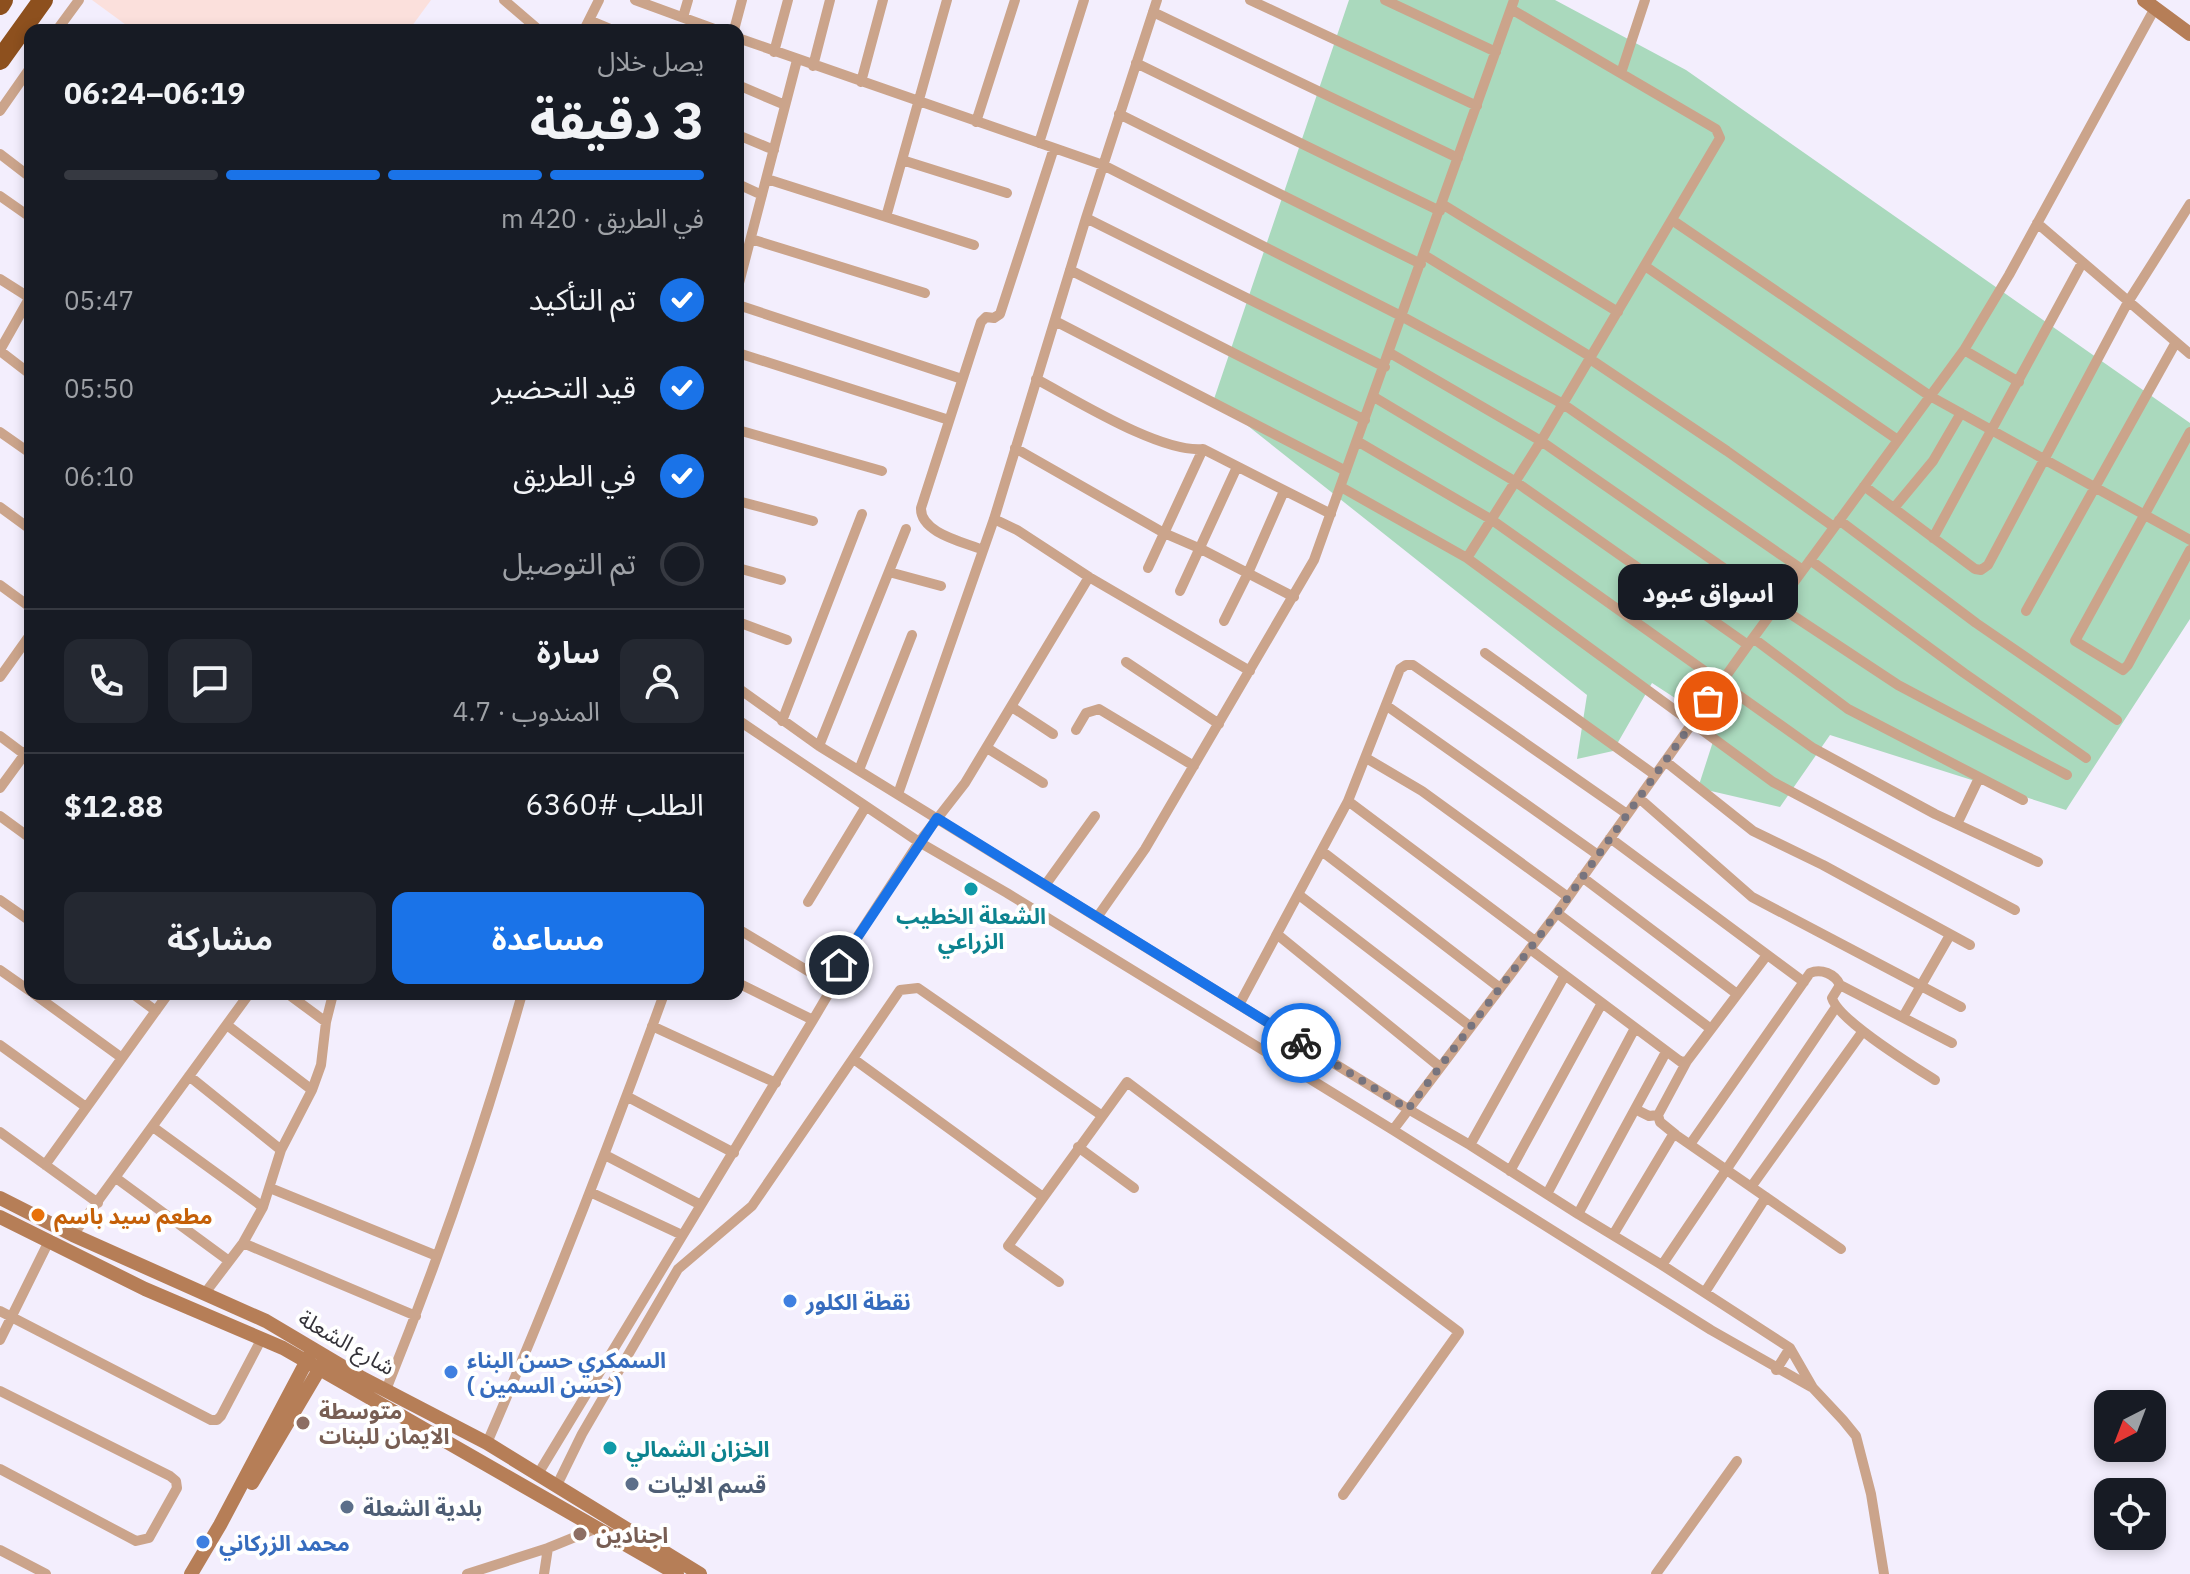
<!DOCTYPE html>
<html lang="ar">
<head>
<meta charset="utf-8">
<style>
	body { margin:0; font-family:"IBM Plex Sans","Noto Sans Arabic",sans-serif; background:#242831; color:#f1f3f6; direction:rtl; height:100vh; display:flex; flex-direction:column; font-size:30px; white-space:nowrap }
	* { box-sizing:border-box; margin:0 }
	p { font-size:26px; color:#9ea1a6 }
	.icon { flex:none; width:44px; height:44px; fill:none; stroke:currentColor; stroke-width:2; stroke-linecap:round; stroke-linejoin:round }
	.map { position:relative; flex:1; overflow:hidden; direction:ltr }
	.sheet { position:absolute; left:24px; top:24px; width:720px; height:976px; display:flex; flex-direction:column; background:#171b24; border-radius:16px; box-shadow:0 4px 12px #0003; direction:rtl }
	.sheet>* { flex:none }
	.needle { width:52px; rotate:222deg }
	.tools { position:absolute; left:2094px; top:1390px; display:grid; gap:16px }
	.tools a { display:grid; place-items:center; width:72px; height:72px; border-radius:16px; background:#171b24; box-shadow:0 4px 12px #0003; font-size:40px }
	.pin { position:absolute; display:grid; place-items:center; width:68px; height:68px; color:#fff; margin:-34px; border:4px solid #fff; border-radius:50%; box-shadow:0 2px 8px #0007 }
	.courier { position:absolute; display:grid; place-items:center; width:80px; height:80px; margin:-40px; border:6px solid #1a73e8; border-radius:50%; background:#fff; color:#222; box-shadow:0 2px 10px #0007 }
	.bubble { position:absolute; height:56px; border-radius:16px; background:#171b24; box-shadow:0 4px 12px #0003; font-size:26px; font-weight:700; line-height:56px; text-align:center; direction:rtl }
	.overview em { font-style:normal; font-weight:700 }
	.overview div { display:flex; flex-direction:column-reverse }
	.overview { display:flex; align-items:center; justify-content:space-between; height:136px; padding:0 40px }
	h1 { font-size:52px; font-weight:700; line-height:60px }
	.bar { display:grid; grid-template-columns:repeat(4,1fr); gap:12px 8px; align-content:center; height:96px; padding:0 40px }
	.bar i { height:10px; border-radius:6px; background:#363941 }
	.bar .selected { background:#1a73e8 }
	.bar p { grid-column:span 4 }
	.line { display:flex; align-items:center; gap:20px; padding:0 40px; border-top:2px solid #363941 }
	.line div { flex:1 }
	.round { display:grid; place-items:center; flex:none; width:84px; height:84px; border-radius:16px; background:#242831 }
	ol { padding:0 40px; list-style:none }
	li { display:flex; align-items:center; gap:24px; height:88px }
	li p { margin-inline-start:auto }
	li .icon { padding:8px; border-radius:50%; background:#1a73e8; color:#fff; stroke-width:4 }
	li:last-child { color:#9ea1a6 }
	li i { width:44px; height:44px; border:4px solid #363941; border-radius:50% }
	.primary-button { display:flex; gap:16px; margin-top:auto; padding:16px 40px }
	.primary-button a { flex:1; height:92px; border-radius:16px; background:#1a73e8; color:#fff; font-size:32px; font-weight:700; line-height:92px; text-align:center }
	.primary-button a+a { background:#242831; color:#f1f3f6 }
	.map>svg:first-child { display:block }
	.industrial { fill:#fbe0dc }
	.green { fill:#aad9bd }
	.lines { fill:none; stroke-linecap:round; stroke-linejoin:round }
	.street { stroke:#cba48b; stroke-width:10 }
	.secondary { stroke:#b67e57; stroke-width:14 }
	.highway { stroke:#8d501e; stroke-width:20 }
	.done { stroke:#77747e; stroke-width:8; stroke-dasharray:0 14.4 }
	.route { stroke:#1a73e8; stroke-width:10 }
	.culture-dot { fill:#0f9aa8; stroke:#fff; stroke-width:3 }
	.food-dot { fill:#e8710a; stroke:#fff; stroke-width:3 }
	.shop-dot { fill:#3f7fe0; stroke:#fff; stroke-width:3 }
	.education-dot { fill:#8d6e63; stroke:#fff; stroke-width:3 }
	.service-dot { fill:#5c6f8a; stroke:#fff; stroke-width:3 }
	.labels { text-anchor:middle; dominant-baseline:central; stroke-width:8; stroke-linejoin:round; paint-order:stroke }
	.culture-label { font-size:22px; font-weight:bold; fill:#0d838f; stroke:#fff }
	.food-label { font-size:22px; font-weight:bold; fill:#c56008; stroke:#fff; text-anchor:start }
	.shop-label { font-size:22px; font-weight:bold; fill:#366cbe; stroke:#fff; text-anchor:start }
	.street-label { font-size:22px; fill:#343239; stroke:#fff }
	.education-label { font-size:22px; font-weight:bold; fill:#785e54; stroke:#fff; text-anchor:start }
	.service-label { font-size:22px; font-weight:bold; fill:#4e5e75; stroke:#fff; text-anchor:start }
</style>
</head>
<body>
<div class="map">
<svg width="2190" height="1574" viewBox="0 0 2190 1574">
	<rect width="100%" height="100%" fill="#f3eefd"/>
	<path class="industrial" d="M92,0H431L409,30H133Z"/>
	<path class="green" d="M1349,0H1555L1686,70L2190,423V619L2066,810L1830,735L1780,807L1698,788L1718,726L1652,683L1613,751L1577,759L1587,695L1214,399Z"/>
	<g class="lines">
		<path class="street" d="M504,0L539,30
			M635,0L717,30
			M1250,0L1477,106
			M1385,0L1496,52
			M1153,12L1458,158
			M683,17L688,0
			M589,20L613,30
			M57,30L79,0
			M584,30L599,0
			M734,30L742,0
			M738,38L1103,165L1403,317L1563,404L1803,570
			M774,52L788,0
			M1136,63L1440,211
			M813,66L830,0
			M1621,73L1645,0
			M861,82L883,0
			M738,85L785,105
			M0,111L30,68
			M1119,114L1421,264
			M976,122L1015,0
			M738,135L774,150
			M1039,143L1084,0
			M0,154L30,177
			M902,160L1007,193
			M767,179L974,245
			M738,184L762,195
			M0,196L30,217
			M1442,204L1618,312
			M886,217L947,0
			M1086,218L1385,367
			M1672,220L1930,396L2190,540
			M2037,223L2190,354
			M751,239L925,293
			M1424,255L1591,357
			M1645,266L1898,440
			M1070,270L1365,420
			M0,279L30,298
			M738,287L797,60
			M738,305L962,379
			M1055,321L1346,471
			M0,350L30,297
			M1964,350L2019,382
			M0,351L30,374
			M738,353L949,420
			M1390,353L1541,441L1777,605L1898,685L2067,775
			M1590,359L1727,451L1834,527
			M1036,379C1076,400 1160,453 1203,449L1331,514
			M1374,397L1516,482L1748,645
			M738,430L882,471
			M0,432L30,453
			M2190,432L2075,641L2123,670L2128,665L2190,550
			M1357,441L1492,520L1813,748L1935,814L2038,862
			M1015,448L1164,533L1201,549L1294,597
			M1864,486L1975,569L1981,570L1988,565L2128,302L2190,204
			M1341,487L1467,558L1773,782L2015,910
			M738,501L813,521
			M0,507L30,529
			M1894,508L1933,461L1961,413
			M1839,520L1976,623L2117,720
			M1933,538L2082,263
			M983,550C964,542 920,533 921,508L981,322L986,317L994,318L1000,314L1054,148
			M1467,558L1541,441L1720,138L1716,129L1511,9
			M1810,560L1964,673L2086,758
			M738,568L781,580
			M1148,568L1203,449
			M889,572L941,586
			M1089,577L1250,671
			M0,585L30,607
			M1180,591L1237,467
			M2026,611L2176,342
			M1224,621L1248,573L1284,491
			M738,622L787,640
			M1753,638L1848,709L2023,800
			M1485,653L1655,775
			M1126,662L1219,724
			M0,677L30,635
			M738,688L819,746L1408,1109L1470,1145L1578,1214L1662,1265L1790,1348L1813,1388L1843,1420L1856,1436L1871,1494L1884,1574
			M1387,706L1598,855
			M1012,707L1053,734
			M738,720L919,842L1007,893L1393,1130L1711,1330L1811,1387
			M782,721L862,514
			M1076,730L1086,713L1099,709L1194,766
			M0,736L28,757
			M819,746L906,529
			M987,748L1043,783
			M1366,758L1422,791L1568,897
			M1665,761L1753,831L1823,865L1970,945
			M859,770L912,635
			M0,788L30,747
			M898,794L994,519L1086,218L1157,0
			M1639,798L1752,897L1961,1007
			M1348,801L1535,941
			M0,816L30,838
			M1957,824L1979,778
			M1610,838L1804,982
			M1323,852L1500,988
			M1582,877L1737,994
			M1046,884L1095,816
			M1299,895L1471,1027
			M0,900L30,921
			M808,902L865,808
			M1557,913L1711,1029
			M1098,916L1145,849L1314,560L1514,0
			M738,929L833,986
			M1278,935L1440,1067
			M1530,949L1681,1062L1687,1061L1767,955
			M0,970L30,991
			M738,983L813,1020
			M1840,985L1952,1043
			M34,994L122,1058
			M133,994L156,1011
			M288,994L326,1022
			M1239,1005L1348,801L1400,669L1406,665H1413L1627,814
			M1903,1017L1950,935
			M227,1025L312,1090
			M652,1026L776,1083
			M0,1045L86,1107
			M855,1060L1043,1197
			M189,1076L281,1150
			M628,1097L734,1153
			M1635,1109L1649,1116L1658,1115
			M153,1127L263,1207
			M1393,1130L1557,913L1748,645L1964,350L2009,275L2155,8
			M0,1132L98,1203
			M1676,1135L1660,1122L1658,1115L1687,1061
			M1691,1143L1810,973C1821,968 1835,974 1840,985L1832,998C1838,1020 1913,1066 1935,1080
			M1470,1145L1565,975
			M1078,1147L1134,1188
			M605,1155L701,1205
			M45,1165L168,994
			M1510,1171L1602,1003
			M116,1178L229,1261
			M1751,1187L1863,1031
			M270,1188L437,1256
			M590,1192L682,1235
			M1547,1194L1635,1028
			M1578,1214L1666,1052
			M73,1235L249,994
			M1613,1235L1671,1138L1676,1135L1841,1249
			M243,1243L416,1316
			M1662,1265L1836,1007
			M1059,1282L1008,1246L1127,1082L1459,1332L1343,1495
			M1705,1292L1766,1197
			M205,1293L243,1243L263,1207L281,1150L312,1090L321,1065L326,1022L333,994
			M0,1311L211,1420H217L221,1416L262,1338
			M0,1340L49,1241
			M1776,1370L1790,1348
			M386,1390C438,1261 484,1129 522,994
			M0,1391L170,1476L176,1481L177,1488L149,1538L136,1541L0,1469
			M487,1443C551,1295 609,1146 664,994
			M538,1474L813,1020L833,986L839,965L919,842L965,783L1089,577L1017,530L994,519
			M557,1485L582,1434L678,1269L752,1206L900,990L918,988L1101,1115
			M0,1550L46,1574
			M467,1574L548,1548L597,1528
			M544,1574L548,1548
			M1656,1574L1737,1461"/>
		<path class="secondary" d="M2144,0L2190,34
			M0,1198L73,1235L266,1321L362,1378L487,1443L700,1574
			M0,1217L145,1289L283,1348L677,1574
			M252,1483L323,1363
			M191,1574L220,1525L311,1353"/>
		<path class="highway" d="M0,5L3,0
			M0,60L43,0"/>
	</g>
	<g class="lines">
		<path class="done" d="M1301,1043L1408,1109L1557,913L1708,701"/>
		<path class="route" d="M839,965L937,818L1301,1043"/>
	</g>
	<g class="culture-dot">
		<circle cx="971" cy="889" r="8"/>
		<circle cx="610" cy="1448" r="8"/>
	</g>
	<circle class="food-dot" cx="38" cy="1215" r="8"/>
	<g class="shop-dot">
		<circle cx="790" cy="1301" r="8"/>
		<circle cx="451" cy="1372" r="8"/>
		<circle cx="203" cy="1542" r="8"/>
	</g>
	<g class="education-dot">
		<circle cx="303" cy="1423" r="8"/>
		<circle cx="580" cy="1534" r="8"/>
	</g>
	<g class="service-dot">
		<circle cx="632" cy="1484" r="8"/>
		<circle cx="347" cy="1507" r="8"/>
	</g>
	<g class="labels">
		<g class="culture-label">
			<text x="971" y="915">الشعلة الخطيب<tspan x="971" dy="25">الزراعي</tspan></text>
			<text x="626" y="1448" text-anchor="start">الخزان الشمالي</text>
		</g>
		<g class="food-label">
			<text x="54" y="1215">مطعم سيد باسم</text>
		</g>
		<g class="shop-label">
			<text x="806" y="1301">نقطة الكلور</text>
			<text x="467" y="1359">السمكري حسن البناء<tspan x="467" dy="25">( حسن السمين)</tspan></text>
			<text x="219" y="1542">محمد الزركاني</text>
		</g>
		<g class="street-label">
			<text transform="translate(347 1342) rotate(30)">شارع الشعلة</text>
		</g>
		<g class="education-label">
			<text x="319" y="1410">متوسطة<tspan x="319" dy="25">الايمان للبنات</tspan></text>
			<text x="596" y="1534">اجنادين</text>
		</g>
		<g class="service-label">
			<text x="648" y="1484">قسم الاليات</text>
			<text x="363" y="1507">بلدية الشعلة</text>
		</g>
	</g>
</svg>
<div class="tools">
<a><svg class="needle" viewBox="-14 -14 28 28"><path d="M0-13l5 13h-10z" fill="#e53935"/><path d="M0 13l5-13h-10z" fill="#9ea1a6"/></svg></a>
<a><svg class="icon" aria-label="locate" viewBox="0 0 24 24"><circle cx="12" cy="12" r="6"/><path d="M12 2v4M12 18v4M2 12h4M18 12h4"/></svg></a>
</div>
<div class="pin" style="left:1708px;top:701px;background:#ea580c"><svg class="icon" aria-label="bag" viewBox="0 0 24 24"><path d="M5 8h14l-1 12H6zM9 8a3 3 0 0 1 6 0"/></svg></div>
<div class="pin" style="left:839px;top:965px;background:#1f2937"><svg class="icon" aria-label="home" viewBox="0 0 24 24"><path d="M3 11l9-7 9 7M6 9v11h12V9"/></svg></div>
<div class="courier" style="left:1301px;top:1043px"><svg class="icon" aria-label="bike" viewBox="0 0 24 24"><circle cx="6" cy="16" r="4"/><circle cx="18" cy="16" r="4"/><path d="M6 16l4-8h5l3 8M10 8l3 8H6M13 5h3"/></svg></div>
<div class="bubble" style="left:1618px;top:564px;width:180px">اسواق عبود</div>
<section class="sheet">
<div class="overview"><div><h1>3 دقيقة</h1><p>يصل خلال</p></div><em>06:19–06:24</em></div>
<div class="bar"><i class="selected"></i><i class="selected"></i><i class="selected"></i><i></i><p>في الطريق · 420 m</p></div>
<ol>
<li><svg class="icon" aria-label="check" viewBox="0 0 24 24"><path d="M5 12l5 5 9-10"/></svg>تم التأكيد<p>05:47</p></li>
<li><svg class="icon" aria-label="check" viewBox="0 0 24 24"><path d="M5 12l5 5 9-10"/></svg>قيد التحضير<p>05:50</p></li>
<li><svg class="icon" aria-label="check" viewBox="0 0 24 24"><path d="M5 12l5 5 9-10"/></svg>في الطريق<p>06:10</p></li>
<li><i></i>تم التوصيل</li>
</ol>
<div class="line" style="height:144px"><a class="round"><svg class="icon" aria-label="person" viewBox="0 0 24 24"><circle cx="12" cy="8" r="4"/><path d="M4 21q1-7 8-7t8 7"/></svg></a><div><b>سارة</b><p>المندوب · 4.7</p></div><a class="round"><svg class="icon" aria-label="chat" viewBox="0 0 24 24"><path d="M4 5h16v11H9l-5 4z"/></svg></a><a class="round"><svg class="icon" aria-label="phone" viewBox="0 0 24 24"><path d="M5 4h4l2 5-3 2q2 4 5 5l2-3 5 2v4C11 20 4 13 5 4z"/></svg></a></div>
<div class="line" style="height:104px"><div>الطلب #6360</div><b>$12.88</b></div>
<div class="primary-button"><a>مساعدة</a><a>مشاركة</a></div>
</section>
</div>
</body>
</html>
